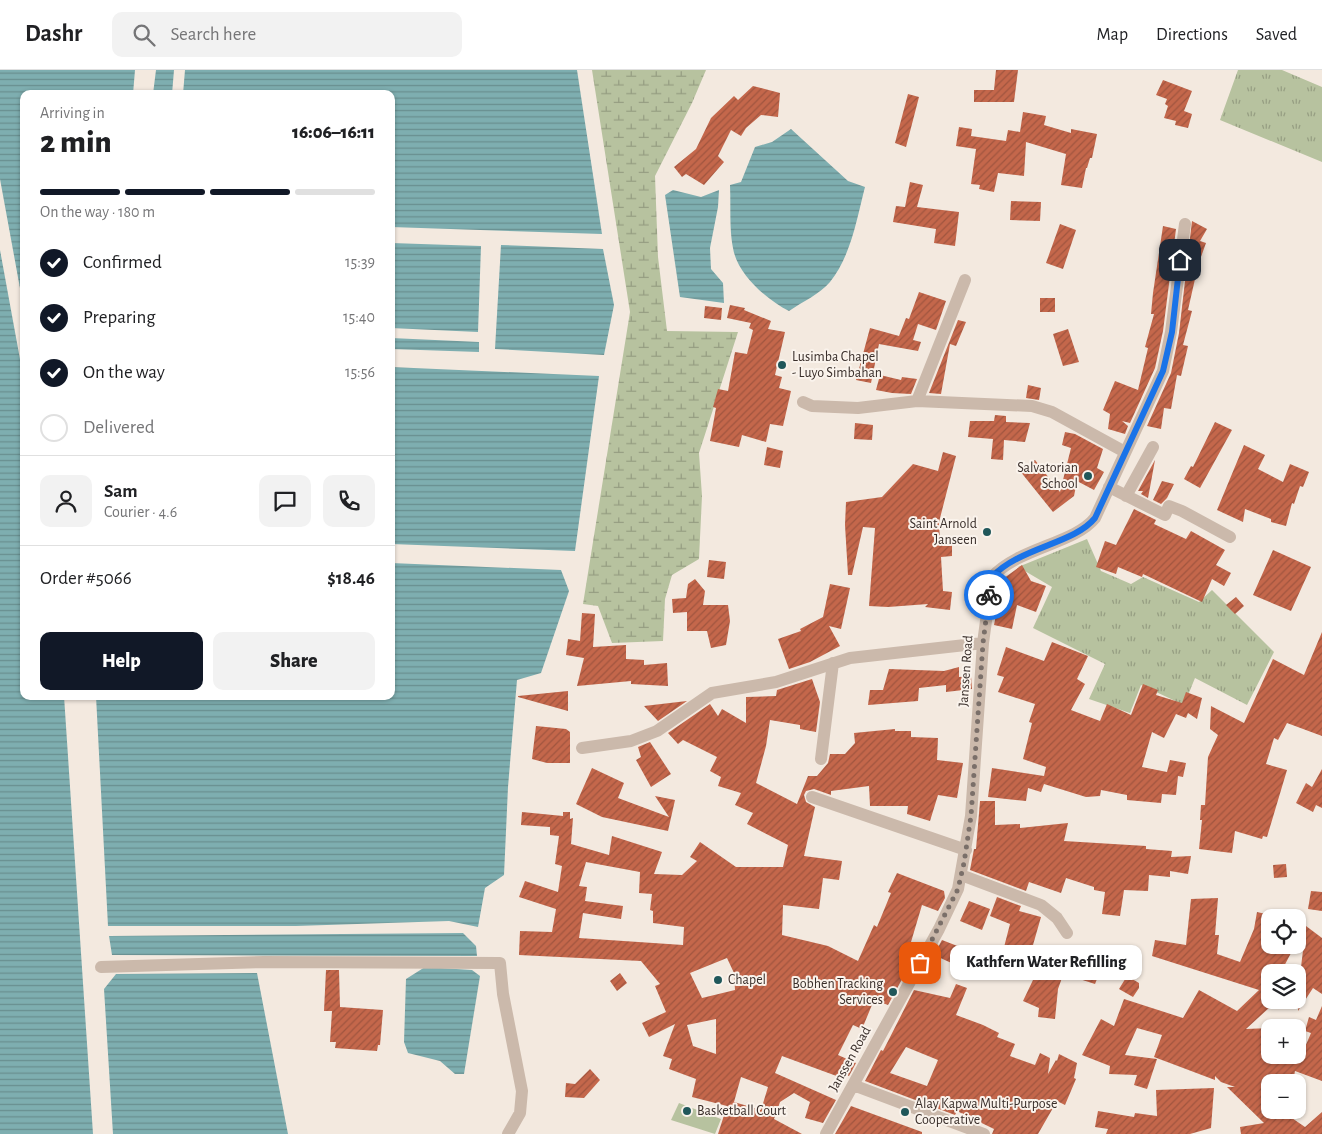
<!DOCTYPE html>
<html lang="en">
<head>
<meta charset="utf-8">
<style>
	body { margin:0; font-family:"Alegreya Sans",sans-serif; background:#f2f2f2; color:#202124; height:100vh; display:flex; flex-direction:column; font-size:19px; white-space:nowrap }
	* { box-sizing:border-box; margin:0 }
	p { font-size:16px; color:#757577 }
	.icon { flex:none; width:28px; height:28px; fill:none; stroke:currentColor; stroke-width:2; stroke-linecap:round; stroke-linejoin:round }
	.map { position:relative; flex:1; overflow:hidden }
	.details { position:absolute; left:20px; top:20px; width:375px; height:610px; display:flex; flex-direction:column; background:#fff; border-radius:10px; box-shadow:0 1px 4px #0004 }
	.details>* { flex:none }
	.controls { position:absolute; left:1261px; top:839px; display:grid; gap:10px }
	.controls a { display:grid; place-items:center; width:45px; height:45px; border-radius:10px; background:#fff; box-shadow:0 1px 4px #0004; font-size:25px }
	.pin { position:absolute; display:grid; place-items:center; width:42px; height:42px; color:#fff; margin:-21px; border-radius:10px; box-shadow:0 2px 8px #0006 }
	.courier { position:absolute; display:grid; place-items:center; width:50px; height:50px; margin:-25px; border:4px solid #1a73e8; border-radius:50%; background:#fff; color:#222; box-shadow:0 1px 6px #0007 }
	.bubble { position:absolute; height:35px; border-radius:10px; background:#fff; box-shadow:0 1px 4px #0004; font-size:16px; font-weight:800; line-height:35px; text-align:center }
	.summary em { font-style:normal; font-weight:800 }
	.summary div { display:flex; flex-direction:column-reverse }
	.summary { display:flex; align-items:center; justify-content:space-between; height:85px; padding:0 20px }
	h1 { font-size:32px; font-weight:800; line-height:38px }
	.bar { display:grid; grid-template-columns:repeat(4,1fr); gap:8px 5px; align-content:center; height:60px; padding:0 20px }
	.bar i { height:6px; border-radius:4px; background:#e0e0e0 }
	.bar .selected { background:#111827 }
	.bar p { grid-column:span 4 }
	.line { display:flex; align-items:center; gap:12px; padding:0 20px; border-top:1px solid #e0e0e0 }
	.line div { flex:1 }
	.round { display:grid; place-items:center; flex:none; width:52px; height:52px; border-radius:10px; background:#f2f2f2 }
	ol { padding:0 20px; list-style:none }
	li { display:flex; align-items:center; gap:15px; height:55px }
	li p { margin-inline-start:auto }
	li .icon { padding:5px; border-radius:50%; background:#111827; color:#fff; stroke-width:4 }
	li:last-child { color:#757577 }
	li i { width:28px; height:28px; border:2px solid #e0e0e0; border-radius:50% }
	.action { display:flex; gap:10px; margin-top:auto; padding:10px 20px }
	.action a { flex:1; height:58px; border-radius:10px; background:#111827; color:#fff; font-size:20px; font-weight:800; line-height:58px; text-align:center }
	.action a+a { background:#f2f2f2; color:#202124 }
	header { display:flex; align-items:center; gap:30px; box-sizing:border-box; height:70px; padding:0 25px; background:#fff; border-bottom:1px solid #e0e0e0 }
	header strong { font-size:24px }
	nav { display:flex; gap:28px; margin-inline-start:auto; font-size:18px }
	.search { width:350px; height:45px; background:#f2f2f2; display:flex; align-items:center; gap:12px; box-sizing:border-box; padding:0 18px; border-radius:10px; color:#757577; font-size:19px }
	.map>svg:first-child { display:block }
	.grass { fill:url(#grass-tufts) }
	.wetland { fill:url(#wetland-marsh) }
	.green { fill:#b7c29f }
	.water { fill:url(#water-rules) }
	.building { fill:url(#building-hatch); fill-rule:evenodd }
	.lines { fill:none; stroke-linecap:round; stroke-linejoin:round }
	.minor { stroke:#cbb9ab; stroke-width:12 }
	.done { stroke:#7a6f69; stroke-width:5; stroke-dasharray:0 9 }
	.route { stroke:#1a73e8; stroke-width:6 }
	.poi-dot { fill:#20575a; stroke:#faf3ec; stroke-width:2 }
	.labels { text-anchor:middle; dominant-baseline:central; stroke-width:4; stroke-linejoin:round; paint-order:stroke }
	.poi-label { font-size:14px; fill:#392e2a; stroke:#faf3ec; text-anchor:start }
	.street-label { font-size:14px; fill:#392e2a; stroke:#faf3ec }
</style>
</head>
<body>
<header>
<strong>Dashr</strong>
<div class="search"><svg class="icon" aria-label="search" viewBox="0 0 24 24"><circle cx="10" cy="10" r="6"/><path d="M15 15l6 6"/></svg>Search here</div>
<nav><a>Map</a><a>Directions</a><a>Saved</a></nav>
</header>
<div class="map">
<svg width="1322" height="1064" viewBox="0 0 1322 1064">
	<defs>
		<pattern id="grass-tufts" width="24" height="20" patternUnits="userSpaceOnUse" patternTransform="scale(1.25)"><rect width="24" height="20" fill="#b7c29f"/><path d="M3 7l-1-3M5 7V3M7 7l1-3M15 17l-1-3M17 17v-4M19 17l1-3" fill="none" stroke="#969e82"/></pattern>
		<pattern id="wetland-marsh" width="20" height="14" patternUnits="userSpaceOnUse" patternTransform="scale(1.25)"><rect width="20" height="14" fill="#b7c29f"/><path d="M1 5h8M5 5V1M11 12h8M15 12V8" fill="none" stroke="#969e82"/></pattern>
		<pattern id="water-rules" width="6" height="5" patternUnits="userSpaceOnUse" patternTransform="scale(1.25)"><rect width="6" height="5" fill="#7eaeb0"/><path d="M0 2.5h6" fill="none" stroke="#688e8f"/></pattern>
		<pattern id="building-hatch" width="6" height="6" patternUnits="userSpaceOnUse" patternTransform="scale(1.25)"><rect width="6" height="6" fill="#c4674b"/><path d="M-1 1l2-2M0 6l6-6M5 7l2-2" fill="none" stroke="#a0553f"/></pattern>
	</defs>
	<rect width="100%" height="100%" fill="#f3e9df"/>
	<path class="grass" d="M1238,0H1282L1322,17V92L1220,50Z
		M1087,469L1101,501L1131,514L1143,507L1199,532L1212,520L1274,582L1247,635L1195,608L1184,635L1141,615L1130,643L1089,629L1105,594L1033,558L1052,517L1018,497Z"/>
	<path class="wetland" d="M592,0H706L692,33L655,106L658,187L667,261L738,262L699,383L702,426L699,489L672,505L665,529L663,571L612,573L598,536L583,534L630,242Z"/>
	<path class="green" d="M679,1033L721,1049L715,1064L671,1050Z"/>
	<path class="water" d="M0,0H135L133,24H24V240L0,109Z
		M156,0H174L172,24H153Z
		M185,0H577L602,164L391,157V24H183Z
		M791,59L848,111L865,117C857,148 851,186 830,212C820,224 802,232 789,241C767,230 737,204 733,178C729,158 731,135 730,115L741,112L755,77L772,72Z
		M673,120L701,127L719,120L718,137L710,178L711,199L723,213L724,233L680,227L665,125Z
		M391,173L481,176L478,262L391,258Z
		M501,175L603,179L614,235L604,285L495,279Z
		M0,180L24,311V626H64L93,1064H0Z
		M391,268L479,272V282L391,279Z
		M391,297L599,306L575,481L391,474Z
		M391,493L561,500L569,521L541,603L517,610L508,717L504,805L485,818L478,857L449,851L296,856H108L96,626H391Z
		M463,863L476,876L477,886L112,885L109,866Z
		M425,897L472,900L480,906L464,1004H455L440,991L408,983L404,972L406,909Z
		M257,903L288,1064H113L104,919L116,904Z"/>
	<path class="building" d="M996,0H1018L1014,32H974V20H994Z
		M1163,10L1192,21L1184,41L1192,44L1188,58L1175,55L1176,51L1164,48L1168,36L1165,34L1167,29L1156,25Z
		M753,16L780,23L778,47L761,45L746,58L741,66L731,60L718,86L724,92L704,115L686,104L682,107L674,97L696,79L711,48L734,26L738,30Z
		M908,24L919,27L906,77L895,73Z
		M1023,42L1046,46L1044,55L1071,63V59L1097,64L1092,88H1090L1087,98H1086L1082,118L1061,115L1066,84L1026,72L1024,106L998,103L994,122L979,119L980,115L971,114L976,79L956,76L959,57L972,59L971,66L1006,71L1008,60L1020,62Z
		M910,112L923,115L917,137L959,142L955,176L934,173L936,159L893,152L896,136L905,137Z
		M1011,131L1041,132L1040,151L1010,150Z
		M1192,151L1207,159L1200,171L1206,173L1193,209H1195L1188,240L1192,241L1183,275L1188,276L1181,306L1177,305L1171,339L1164,338L1161,359L1147,356L1171,303L1179,263Z
		M1060,154L1076,160L1063,199L1046,193Z
		M1163,156L1176,159L1163,261L1155,298L1130,353L1122,351L1128,356L1125,364L1108,359L1110,344L1103,340L1115,311L1138,320L1148,278L1145,277L1154,244H1151L1153,223Z
		M919,222L946,231L936,260L918,254L913,270L921,272L918,281L879,274L871,313L856,310L870,258L899,266L906,248L909,249Z
		M1040,228H1055V242H1040Z
		M730,235L745,238L744,240L771,251L768,259L785,262L775,305L782,307L779,318L791,321L783,356L770,354L766,372L742,365L739,377L710,371L716,338L713,337L718,319L728,321L735,282L747,284L753,260L749,258L751,253L727,248Z
		M705,236L722,238L721,250L704,248Z
		M958,250L966,252L956,276L950,274L941,324L929,323Z
		M1068,259L1079,292L1063,296L1053,264Z
		M880,305L901,310L902,307L917,309L911,324L892,323L876,320Z
		M1028,315L1041,318L1039,330L1026,328Z
		M995,345L1006,346V352L1030,353L1025,372L1004,370L1003,390L991,389L993,369L968,367L970,351H994Z
		M1215,352L1232,360L1200,418L1184,409L1191,396L1193,397Z
		M855,353L873,355L872,370L854,369Z
		M1065,362L1075,364L1103,379L1097,398L1104,402L1094,420L1077,411L1074,426L1053,442L1020,401L1035,390L1060,422L1071,378L1062,375Z
		M1244,375L1265,385L1258,399L1283,412L1290,394L1309,402L1303,417L1300,416L1294,434L1292,433L1286,456L1271,452V449L1245,439L1243,452L1217,440Z
		M767,377L783,381L780,398L764,395Z
		M943,382L956,386L939,452L940,473L952,472V486L941,487L943,521L952,522L950,540L925,537L928,534L888,537L869,536L875,458L863,457L852,505H848L845,455L846,432L882,427L913,394L938,401Z
		M1155,390L1151,412L1148,428L1141,424L1143,421H1138Z
		M1162,411L1174,414L1167,428L1161,434L1153,430Z
		M1134,439L1156,450L1154,454L1186,469L1191,461L1225,480L1216,495L1231,503L1224,516L1212,509L1202,532L1143,504L1142,507L1118,497L1116,504L1096,497L1105,471L1116,475Z
		M1273,480L1311,497L1291,541L1253,525Z
		M709,490L726,492L724,509L707,507Z
		M1022,495L1031,511L1046,516L1036,542L1017,535L1012,559L994,555L1000,525H998L1000,511Z
		M695,509L705,521L703,535H728L730,551L726,575L711,578L707,561H687V542L673,543L672,529L686,528L688,514Z
		M830,514L850,518L841,559L829,556L840,576L810,592L789,599L778,569L801,561L800,559L823,547Z
		M1236,527L1244,536L1235,544L1226,535Z
		M582,543L595,544L593,577L626,575V589L644,590V595L667,593L668,616L631,614V611L577,616L584,588L566,585L568,569L580,571Z
		M1322,562V666L1287,653L1278,670L1274,668L1266,694L1287,700L1267,767L1263,766L1262,769L1235,761L1232,783L1199,779L1202,750H1200L1201,735H1205L1208,687L1218,665L1210,659L1211,636L1244,653L1273,589L1304,605Z
		M1052,572L1088,586L1077,609L1085,614L1071,640L1100,651L1107,634L1131,645L1143,614L1158,620L1156,625L1182,633L1186,622L1202,628L1197,649L1188,643L1186,648L1176,644L1164,668L1152,662L1142,697L1167,702L1170,690L1186,693L1183,707L1178,706L1176,725L1162,724L1161,733L1127,730V725L1101,720L1100,726L1086,727L1044,714L1041,722L1028,718L1026,731L988,727L992,698L1044,706L1046,697L1023,689L1032,653L1029,652L1035,634L998,622L1004,607L997,605L1006,577L1044,591Z
		M959,597V607L971,606L972,619L946,622V615L919,618L918,631L868,635L870,620H883L889,599L944,601Z
		M812,609L820,632L816,662L800,659V655L770,650L766,676L756,713L797,734L808,706H817L828,693L830,684H845L855,673L854,663L895,659V661H911V667L938,668L937,690L963,693L957,728L938,725L930,751L907,744L908,736H870L869,716L831,721V725L814,719L806,721L804,725L806,732L815,737L804,786L842,791L839,810L823,808L819,839L783,835L782,865L828,876L858,891L874,855L877,857L891,823L888,822L897,803L944,821L945,828L938,841L922,835L911,872L905,884L913,889L888,935L874,930L862,959L853,955L838,985L856,993L849,1006L844,1005L842,1008L782,986L775,1003L836,1030L823,1053L805,1048L810,1032L794,1023L780,1032L774,1049L802,1064H718L727,1036L692,1027L696,1009L669,999L672,989L663,986L675,954L649,967L642,953L666,942L655,916L660,914L641,891L519,885L520,861L552,862L556,839L519,827L525,811L558,822L562,796L555,794L559,766L550,765V757L521,755L522,742L563,746V742H570V749L573,748L571,774L609,785L612,766L662,782L654,804L682,805L697,791L690,787L700,772L736,797H783L788,775L747,754L753,743L735,735L741,723L718,716L721,707L710,701L717,687L683,670L678,674L668,663L710,634L718,646L722,639L746,653V627L776,626L777,620ZM586,792L640,802L639,823L652,824L650,840L653,841V853L684,857L683,875L579,868L583,843L621,849L623,836L585,831L587,817L579,816ZM727,888L734,903L735,920L702,928L690,903ZM716,949V984L693,976L687,955ZM741,1007L768,1017L761,1040L734,1032Z
		M568,621V641L518,627V626Z
		M687,631L658,651L644,636Z
		M536,656L566,659L570,662V693H547L532,689Z
		M650,672L671,704L651,717L636,690L641,687L638,677Z
		M592,698L624,713L618,728L669,747L655,726L675,730L668,761L602,747L576,734Z
		M1322,699V738L1316,735L1313,742L1296,733L1306,713L1312,717Z
		M980,731H995V755L1020,754V758L1068,753L1064,771L1146,776V779L1172,781L1171,787L1191,786L1188,804L1170,801V807L1149,805L1148,821L1124,820L1120,846L1102,844L1105,822L1094,820V817L1066,808L1061,823L1029,812L1026,821L970,800L974,779H976Z
		M1286,794L1287,807L1274,808L1273,795Z
		M1311,821L1322,822V841L1308,839Z
		M997,827L1021,836L1019,841L1041,847L1031,882L1067,894L1058,919L1055,949L1038,947L1039,938L1023,931L1033,910L1021,907L1023,899L1014,896L1018,885L1003,881L1010,854L990,846Z
		M1218,828L1215,865H1219L1217,884L1240,892L1254,859L1257,842L1270,845V875H1276L1291,883L1281,902L1270,896V937L1246,959L1270,958V985L1302,984L1311,963L1305,961L1309,947L1316,950L1322,936V1011L1295,1001L1293,1012H1270V1040H1288L1286,1044L1305,1057L1322,1042V1064H1241L1240,1057L1264,1053L1227,1017H1235L1221,1012L1215,1006V1010L1154,987L1162,965L1137,958L1125,985L1157,989L1147,1019L1134,1015L1137,1005L1109,1004L1110,996L1082,985L1101,949L1114,956L1124,929L1183,948L1199,920L1237,941L1259,920L1152,886L1155,870L1186,875L1191,829Z
		M969,831L990,839L982,860L960,851Z
		M1306,856L1322,868V924L1313,918L1298,941V897H1301Z
		M942,870L960,877L958,883L965,887L960,897L934,885Z
		M1067,891L1099,904L1095,914L1067,905Z
		M326,900H339L340,937L383,940L380,975H378L377,981L335,978L336,972H330L332,941H324Z
		M620,903L627,913L617,921L610,911Z
		M1127,906L1139,913V918L1133,927L1119,919Z
		M956,914L967,918L956,945L983,955L999,963L997,967L1015,974L1010,986L1035,995L1040,983L1050,988L1048,1004L1056,990L1057,991L1059,984L1077,993L1074,1008L1076,1009L1065,1035L1057,1031L1038,1064H992L994,1059L957,1041L955,1045L865,1011L881,980L883,981L914,920L950,928ZM906,977L938,990L927,1016L890,1003Z
		M590,999L600,1010L584,1028L565,1027L566,1013L575,1014Z
		M1214,1018L1211,1058L1190,1064H1106L1108,1059L1095,1057L1098,1041L1134,1047L1135,1043L1157,1046L1156,1020Z
		M851,1036L922,1062V1064H835Z"/>
	<g class="lines">
		<path class="minor" d="M917,331L965,210
			M803,332L812,336L858,338L917,331L1032,336L1052,342L1125,382
			M1109,417L1165,445L1169,436L1182,441L1230,467
			M1126,426L1153,377
			M582,678L631,671L657,661L712,623L776,612L850,588L983,573
			M821,689L833,593
			M812,727L966,780
			M961,805L1041,835L1057,848L1067,863
			M101,897L264,892L500,893L503,924L522,1021L520,1043L508,1064
			M853,1015L984,1064
			M826,1064L939,859L958,819L971,746L983,573L992,507C1020,477 1074,474 1095,448L1163,301L1171,262L1185,154"/>
	</g>
	<g class="lines">
		<path class="done" d="M920,893L958,819L964,793L971,746L983,573L989,525"/>
		<path class="route" d="M989,525L992,507C1020,477 1074,474 1095,448L1163,301L1172,262L1180,190"/>
	</g>
	<g class="poi-dot">
		<circle cx="782" cy="295" r="5"/>
		<circle cx="1088" cy="406" r="5"/>
		<circle cx="987" cy="462" r="5"/>
		<circle cx="718" cy="910" r="5"/>
		<circle cx="893" cy="922" r="5"/>
		<circle cx="687" cy="1041" r="5"/>
		<circle cx="905" cy="1042" r="5"/>
	</g>
	<g class="labels">
		<g class="poi-label">
			<text x="792" y="287">Lusimba Chapel<tspan x="792" dy="16">- Luyo Simbahan</tspan></text>
			<text x="1078" y="398" text-anchor="end">Salvatorian<tspan x="1078" dy="16">School</tspan></text>
			<text x="977" y="454" text-anchor="end">Saint Arnold<tspan x="977" dy="16">Janseen</tspan></text>
			<text x="728" y="910">Chapel</text>
			<text x="883" y="914" text-anchor="end">Bobhen Tracking<tspan x="883" dy="16">Services</tspan></text>
			<text x="915" y="1034">Alay Kapwa Multi-Purpose<tspan x="915" dy="16">Cooperative</tspan></text>
			<text x="697" y="1041">Basketball Court</text>
		</g>
		<g class="street-label">
			<text transform="translate(966 601) rotate(-86)">Janssen Road</text>
			<text transform="translate(850 989) rotate(-61)">Janssen Road</text>
		</g>
	</g>
</svg>
<div class="controls">
<a><svg class="icon" aria-label="locate" viewBox="0 0 24 24"><circle cx="12" cy="12" r="6"/><path d="M12 2v4M12 18v4M2 12h4M18 12h4"/></svg></a>
<a><svg class="icon" aria-label="layers" viewBox="0 0 24 24"><path d="M12 4l9 5-9 5-9-5zM3 14l9 5 9-5"/></svg></a>
<a>+</a>
<a>−</a>
</div>
<div class="pin" style="left:920px;top:893px;background:#ea580c"><svg class="icon" aria-label="bag" viewBox="0 0 24 24"><path d="M5 8h14l-1 12H6zM9 8a3 3 0 0 1 6 0"/></svg></div>
<div class="pin" style="left:1180px;top:190px;background:#1f2937"><svg class="icon" aria-label="home" viewBox="0 0 24 24"><path d="M3 11l9-7 9 7M6 9v11h12V9"/></svg></div>
<div class="courier" style="left:989px;top:525px"><svg class="icon" aria-label="bike" viewBox="0 0 24 24"><circle cx="6" cy="16" r="4"/><circle cx="18" cy="16" r="4"/><path d="M6 16l4-8h5l3 8M10 8l3 8H6M13 5h3"/></svg></div>
<div class="bubble" style="left:950px;top:875px;width:192px">Kathfern Water Refilling</div>
<section class="details">
<div class="summary"><div><h1>2 min</h1><p>Arriving in</p></div><em>16:06–16:11</em></div>
<div class="bar"><i class="selected"></i><i class="selected"></i><i class="selected"></i><i></i><p>On the way · 180 m</p></div>
<ol>
<li><svg class="icon" aria-label="check" viewBox="0 0 24 24"><path d="M5 12l5 5 9-10"/></svg>Confirmed<p>15:39</p></li>
<li><svg class="icon" aria-label="check" viewBox="0 0 24 24"><path d="M5 12l5 5 9-10"/></svg>Preparing<p>15:40</p></li>
<li><svg class="icon" aria-label="check" viewBox="0 0 24 24"><path d="M5 12l5 5 9-10"/></svg>On the way<p>15:56</p></li>
<li><i></i>Delivered</li>
</ol>
<div class="line" style="height:90px"><a class="round"><svg class="icon" aria-label="person" viewBox="0 0 24 24"><circle cx="12" cy="8" r="4"/><path d="M4 21q1-7 8-7t8 7"/></svg></a><div><b>Sam</b><p>Courier · 4.6</p></div><a class="round"><svg class="icon" aria-label="chat" viewBox="0 0 24 24"><path d="M4 5h16v11H9l-5 4z"/></svg></a><a class="round"><svg class="icon" aria-label="phone" viewBox="0 0 24 24"><path d="M5 4h4l2 5-3 2q2 4 5 5l2-3 5 2v4C11 20 4 13 5 4z"/></svg></a></div>
<div class="line" style="height:65px"><div>Order #5066</div><b>$18.46</b></div>
<div class="action"><a>Help</a><a>Share</a></div>
</section>
</div>
</body>
</html>
